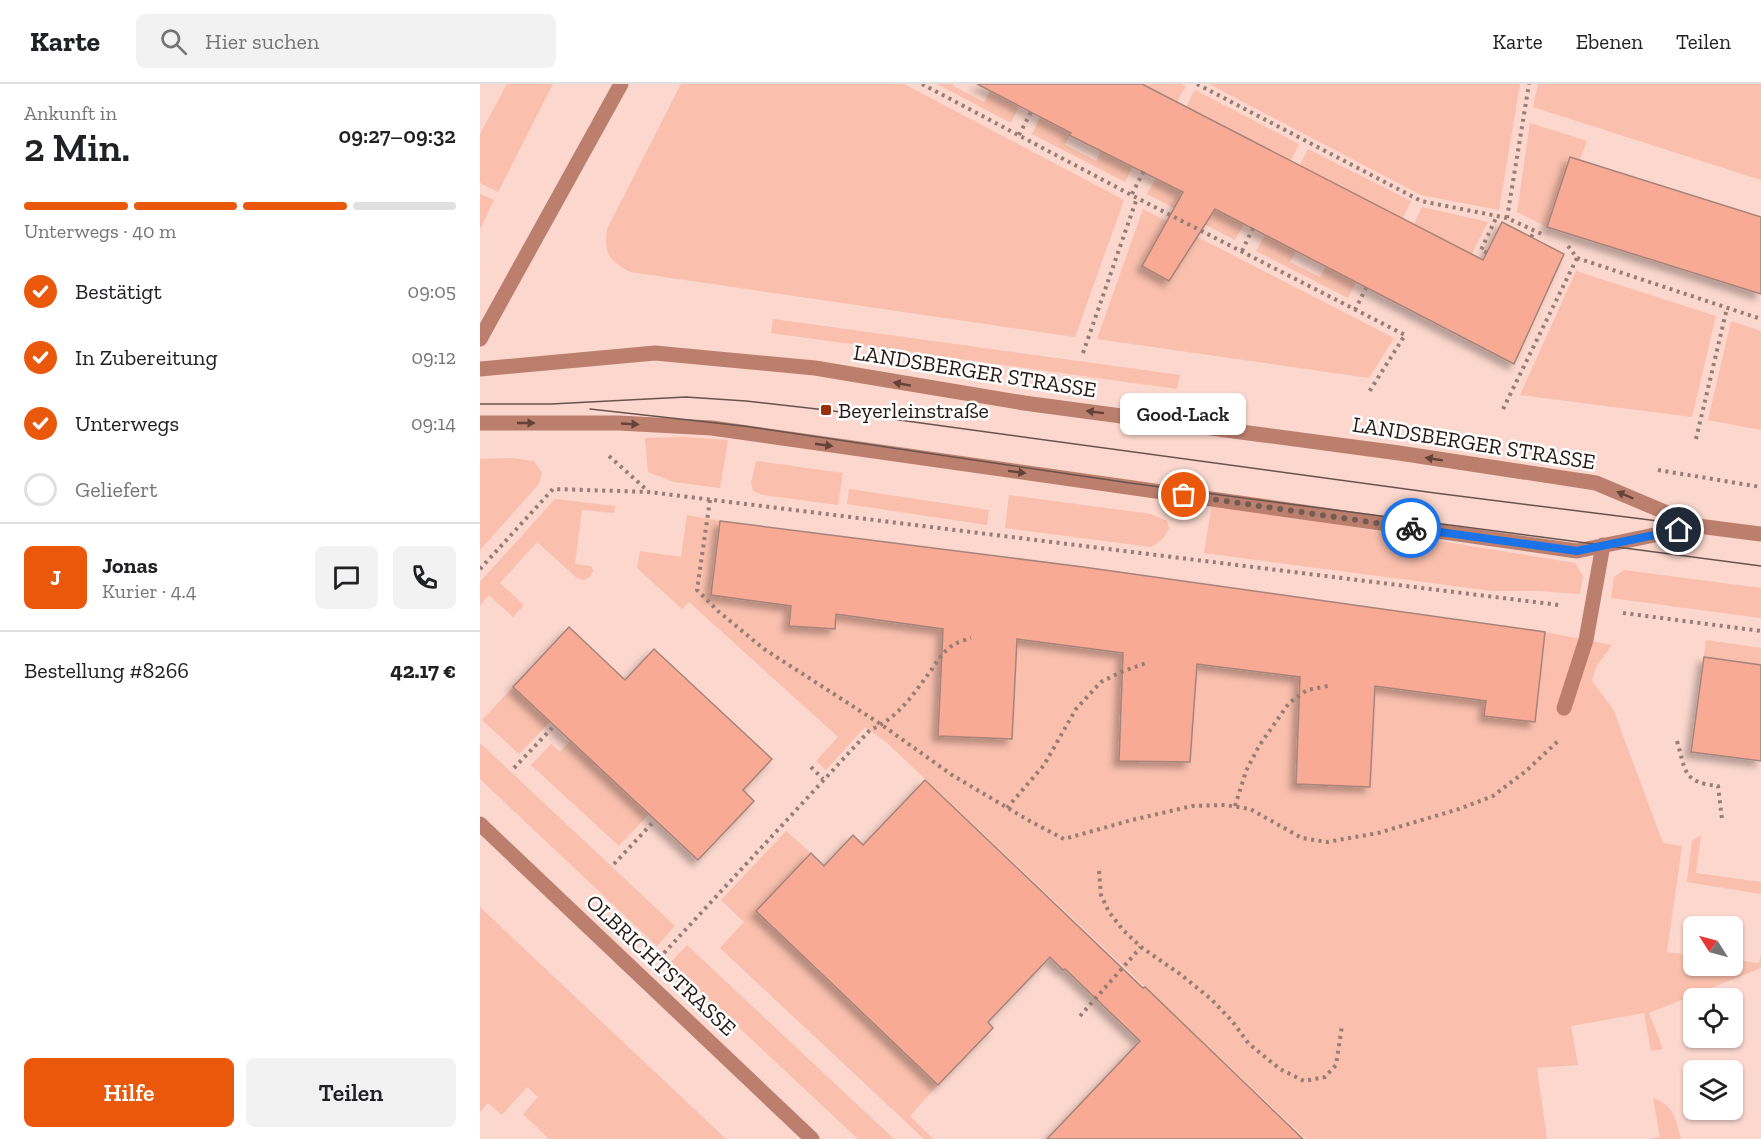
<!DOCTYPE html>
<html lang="de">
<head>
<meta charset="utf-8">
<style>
	body { margin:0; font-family:"Zilla Slab",serif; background:#f2f2f2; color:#202124; height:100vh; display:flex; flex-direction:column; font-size:22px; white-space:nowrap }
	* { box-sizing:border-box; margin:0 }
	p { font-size:20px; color:#757577 }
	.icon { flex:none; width:33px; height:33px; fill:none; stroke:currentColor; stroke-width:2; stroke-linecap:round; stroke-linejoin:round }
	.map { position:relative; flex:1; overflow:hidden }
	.details { display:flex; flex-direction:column; background:#fff; width:480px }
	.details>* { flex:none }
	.needle { width:39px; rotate:306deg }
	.controls { position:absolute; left:1203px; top:832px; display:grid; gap:12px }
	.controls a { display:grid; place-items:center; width:60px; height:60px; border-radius:9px; background:#fff; box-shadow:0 2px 4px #0004; font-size:30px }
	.pin { position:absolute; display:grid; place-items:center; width:51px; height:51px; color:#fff; margin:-26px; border:3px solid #fff; border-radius:50%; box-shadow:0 2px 6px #0007 }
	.courier { position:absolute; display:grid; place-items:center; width:60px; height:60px; margin:-30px; border:4px solid #1a73e8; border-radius:50%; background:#fff; color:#222; box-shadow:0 2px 8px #0007 }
	.bubble { position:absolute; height:42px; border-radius:9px; background:#fff; box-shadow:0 2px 4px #0004; font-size:20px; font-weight:600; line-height:42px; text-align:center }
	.headline em { font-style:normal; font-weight:600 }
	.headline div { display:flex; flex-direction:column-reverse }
	.headline { display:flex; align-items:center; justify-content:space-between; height:102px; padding:0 24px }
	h1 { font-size:39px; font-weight:600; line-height:45px }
	.bar { display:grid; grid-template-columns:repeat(4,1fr); gap:9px 6px; align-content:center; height:72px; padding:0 24px }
	.bar i { height:8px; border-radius:4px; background:#e0e0e0 }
	.bar .current { background:#ea580c }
	.bar p { grid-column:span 4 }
	.line { display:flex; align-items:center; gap:15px; padding:0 24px; border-top:2px solid #e0e0e0 }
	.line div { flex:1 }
	.round { display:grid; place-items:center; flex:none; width:63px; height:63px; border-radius:9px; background:#f2f2f2 }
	ol { padding:0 24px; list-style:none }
	li { display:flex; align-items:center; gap:18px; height:66px }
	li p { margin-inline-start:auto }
	li .icon { padding:6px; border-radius:50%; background:#ea580c; color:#fff; stroke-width:4 }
	li:last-child { color:#757577 }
	li i { width:33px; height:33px; border:3px solid #e0e0e0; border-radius:50% }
	.cta { display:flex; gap:12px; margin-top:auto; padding:12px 24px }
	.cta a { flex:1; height:69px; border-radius:9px; background:#ea580c; color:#fff; font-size:24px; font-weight:600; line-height:69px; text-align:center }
	.cta a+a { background:#f2f2f2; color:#202124 }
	header { display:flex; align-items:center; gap:36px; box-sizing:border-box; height:84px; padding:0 30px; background:#fff; border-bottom:2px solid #e0e0e0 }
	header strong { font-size:28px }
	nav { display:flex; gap:33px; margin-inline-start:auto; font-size:21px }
	.search { width:420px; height:54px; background:#f2f2f2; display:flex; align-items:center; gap:15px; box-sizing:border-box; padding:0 21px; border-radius:9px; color:#757577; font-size:22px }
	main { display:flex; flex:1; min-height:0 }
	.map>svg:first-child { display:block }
	.green { fill:#fabfad }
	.building { fill:#f9aa94; stroke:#a5847b; stroke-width:1.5; filter:url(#shadow) }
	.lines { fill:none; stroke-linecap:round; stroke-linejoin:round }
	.path { stroke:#967d76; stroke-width:4; stroke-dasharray:3 4.5; stroke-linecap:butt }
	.minor { stroke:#bd7f6d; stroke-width:15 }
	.tram { stroke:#68544f; stroke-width:1.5 }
	.oneway { fill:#624239 }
	.done { stroke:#715c56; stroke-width:6; stroke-dasharray:0 10.8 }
	.route { stroke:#1a73e8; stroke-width:8 }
	.poi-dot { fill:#97300e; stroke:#fff; stroke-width:2 }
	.labels { text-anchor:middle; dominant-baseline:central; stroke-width:5; stroke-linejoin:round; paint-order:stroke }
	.street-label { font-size:22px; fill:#261916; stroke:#fff }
	.poi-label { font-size:22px; fill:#261916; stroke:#fff; text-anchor:start }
</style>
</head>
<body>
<header>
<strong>Karte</strong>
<div class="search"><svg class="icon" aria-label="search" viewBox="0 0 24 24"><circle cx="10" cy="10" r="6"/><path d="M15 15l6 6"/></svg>Hier suchen</div>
<nav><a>Karte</a><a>Ebenen</a><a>Teilen</a></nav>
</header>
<main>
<section class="details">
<div class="headline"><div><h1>2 Min.</h1><p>Ankunft in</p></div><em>09:27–09:32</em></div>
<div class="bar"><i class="current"></i><i class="current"></i><i class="current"></i><i></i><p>Unterwegs · 40 m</p></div>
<ol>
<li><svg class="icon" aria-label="check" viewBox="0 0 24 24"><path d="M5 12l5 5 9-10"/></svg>Bestätigt<p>09:05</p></li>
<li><svg class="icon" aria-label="check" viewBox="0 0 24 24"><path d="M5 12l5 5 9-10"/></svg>In Zubereitung<p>09:12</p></li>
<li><svg class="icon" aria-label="check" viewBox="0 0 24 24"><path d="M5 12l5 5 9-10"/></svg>Unterwegs<p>09:14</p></li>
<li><i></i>Geliefert</li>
</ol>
<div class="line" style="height:108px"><b class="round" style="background:#ea580c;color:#fff">J</b><div><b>Jonas</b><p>Kurier · 4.4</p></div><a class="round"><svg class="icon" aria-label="chat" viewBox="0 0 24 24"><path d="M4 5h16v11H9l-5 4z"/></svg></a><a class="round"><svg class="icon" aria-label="phone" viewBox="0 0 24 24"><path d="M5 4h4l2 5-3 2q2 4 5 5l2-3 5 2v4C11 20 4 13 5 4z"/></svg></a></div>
<div class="line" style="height:78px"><div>Bestellung #8266</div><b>42.17 €</b></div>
<div class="cta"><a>Hilfe</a><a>Teilen</a></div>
</section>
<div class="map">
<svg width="1281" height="1055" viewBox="0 0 1281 1055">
	<defs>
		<filter id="shadow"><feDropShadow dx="-5.5" dy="5.5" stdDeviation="3" flood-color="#0004"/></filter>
	</defs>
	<rect width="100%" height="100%" fill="#fbd7cd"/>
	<path class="green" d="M27,0H73L18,108L0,99V50Z
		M201,0H424L644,116L595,253L150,188C128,175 124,171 127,145Z
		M457,0H474L473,2L504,18L510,7L539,22L531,39Z
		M662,0H702L706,2L697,18Z
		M729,0H1040L1019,126L941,111Z
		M1058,0H1281V96L1053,23Z
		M715,6L819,60L811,77L706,23Z
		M560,33L591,49L585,61L616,77L622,66L653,82L645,98L552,50Z
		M1050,39L1107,57L1100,76L1090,74L1067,143L1037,128Z
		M828,65L931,117L923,134L820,81Z
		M676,94L703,108L697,119L735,124L764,140L755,156L667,110Z
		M0,110L14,116L0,145Z
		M942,123L1008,138L992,170L934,140Z
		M663,125L914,254L889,294L617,255Z
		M785,151L816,167L810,178L840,193L846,182L876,198L868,214L776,167Z
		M1096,187L1236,232L1212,333L1040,311Z
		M293,235L700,291L697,305L291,249Z
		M1251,237L1281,247V346L1228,336Z
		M205,353L248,356L240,404L194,398L168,388L165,354Z
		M32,374L54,377L62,389L59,400L0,466V375Z
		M276,377L363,389L358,421L283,411L273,407L271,399Z
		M369,405L509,426L507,441L367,420Z
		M529,411L671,430L687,437L689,444L683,455L671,463L525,444Z
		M75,415L135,422L134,429L102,426L95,480L111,482L113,487L110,493L104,496L97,494L57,458L20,499L44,521L33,533L9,511L0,521V498Z
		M732,420L1095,479L1103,492L1100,510L1057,507H1012L724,469Z
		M207,431L240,437L231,511L311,522L309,542L354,545L356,530L491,548L458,652L532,655L537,555L670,573L647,621L641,622L639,677L710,678L717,580L849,596L817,700L890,702L895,602L1006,617L1004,631L1055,637L1065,548L1132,561L1116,583L1112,597L1133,625L1183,759L1202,762L1187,868L1213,871L1214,882H1252L1253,876L1279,879L1281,871V884L1169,929L1183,965L1171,967L1164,929L1091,942L1098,981L1057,984L1067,1055H826L405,657L385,643L346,686L336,677L358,653L209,518L202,525L157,484L160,467L201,473Z
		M1144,486L1281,504V534L1131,514L1134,493Z
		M1226,556L1281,564V581L1224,573Z
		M33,603L70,638L39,670L2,636Z
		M90,657L169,730L139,762L51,681L71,660L80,668Z
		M0,659L195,842L177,862L0,695Z
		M306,747L331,769L276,827L458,1001L430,1032L453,1055H444L240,864L264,838L241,816Z
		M1221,751L1216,789L1281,798V810L1207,798L1212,757Z
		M0,823L246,1055H69L43,1030L58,1013L47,1003L22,1031L8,1019L0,1028Z
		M207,861L414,1055H378L190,879Z
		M1173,1014C1195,1022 1195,1035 1201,1055H1169L1180,1053Z"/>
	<path class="building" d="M497,0H662L1003,176L1022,138L1084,170L1034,280L735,125L689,197L662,182L703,108L589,51L591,49Z
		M1090,73L1281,133V210L1067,143Z
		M240,437L603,483L1065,548L1055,638L1004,632L1006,617L895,602L890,703L816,700L820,593L717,580L710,678L639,677L643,569L537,555L532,655L458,652L463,545L356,530L355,545L309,542L311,522L231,511Z
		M89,543L145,596L174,565L292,675L263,706L274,717L218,776L33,603Z
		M1224,573L1281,581V677L1211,668Z
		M445,696L663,904L665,903L823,1055H567L660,957L585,885L583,886L570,873L508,938L513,944L458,1001L276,827L331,769L344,782L373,751L383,761Z"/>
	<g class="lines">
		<path class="path" d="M442,0L657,114L925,251L889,308
			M717,0L941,117L1027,134L1064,151
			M539,51L551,28
			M652,110L664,87
			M1027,134L1049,0
			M1051,153L1055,147
			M1088,162L1097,174L1281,235
			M762,167L773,144
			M1007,169L1001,166L1017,132
			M875,226L886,204
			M603,269L657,114
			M1023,325L1097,174
			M1216,355L1247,224
			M129,372L169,408
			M1178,386L1281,403
			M230,416L217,506L238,527L284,565L402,641L472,691L548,736L584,755L652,736L712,722L745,721L770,725L822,754L847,758L898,749L979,725L1013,712L1046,687L1078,657
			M0,485L73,405L169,408L1079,521
			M1143,529L1281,547
			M1197,657C1206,687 1202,698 1238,702L1242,735
			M331,683L343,695
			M34,684L74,642
			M755,722L766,687L779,662L809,619L827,606L848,602
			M527,724L564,681L596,625L621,598L641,588L669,578
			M134,780L175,736
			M619,787L621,811L629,828L643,846L661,863L700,890L731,915L752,937L769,960L800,985L824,997L845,993L856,981L862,942
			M184,869L390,646C419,634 434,609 452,585C458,576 464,567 473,561C478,558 485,556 491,554
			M600,932L661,863"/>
		<path class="minor" d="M0,255L141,0
			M0,285L175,269L335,284L544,319L919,369L1116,399L1218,442L1281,450
			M0,339H139L232,344L1097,467L1218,442
			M1084,624L1106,556L1123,461
			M0,740L332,1055"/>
		<path class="tram" d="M0,320H71L206,313L266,317L346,326L955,409L1218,442
			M110,325L263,342L650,399L1281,482"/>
	</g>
	<defs><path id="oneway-solid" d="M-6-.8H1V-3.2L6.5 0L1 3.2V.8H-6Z" transform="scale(1.5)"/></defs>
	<g class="oneway">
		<use href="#oneway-solid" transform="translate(422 300) rotate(-170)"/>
		<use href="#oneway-solid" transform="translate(615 328) rotate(-173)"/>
		<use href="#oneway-solid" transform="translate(46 339)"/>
		<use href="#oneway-solid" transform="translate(150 340) rotate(3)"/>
		<use href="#oneway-solid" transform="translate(344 361) rotate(8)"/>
		<use href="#oneway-solid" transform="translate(954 375) rotate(-171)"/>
		<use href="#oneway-solid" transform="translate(537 388) rotate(7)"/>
		<use href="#oneway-solid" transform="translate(1145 411) rotate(-157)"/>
	</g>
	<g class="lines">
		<path class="done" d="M704,411L931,444"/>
		<path class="route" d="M931,444L1097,467L1199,446"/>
	</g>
	<rect class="poi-dot" x="340" y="320" width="12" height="12" rx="3"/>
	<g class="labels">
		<g class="street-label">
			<text transform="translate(495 287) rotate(9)">LANDSBERGER STRASSE</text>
			<text transform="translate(994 359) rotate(9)">LANDSBERGER STRASSE</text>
			<text transform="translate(181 881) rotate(43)">OLBRICHTSTRASSE</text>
		</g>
		<g class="poi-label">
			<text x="358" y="326">Beyerleinstraße</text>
		</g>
	</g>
</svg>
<div class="controls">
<a><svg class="needle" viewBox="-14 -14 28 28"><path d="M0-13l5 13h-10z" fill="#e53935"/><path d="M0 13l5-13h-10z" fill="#757577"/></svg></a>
<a><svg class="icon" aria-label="locate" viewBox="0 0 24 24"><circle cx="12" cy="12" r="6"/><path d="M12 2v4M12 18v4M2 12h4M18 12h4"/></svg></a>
<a><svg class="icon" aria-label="layers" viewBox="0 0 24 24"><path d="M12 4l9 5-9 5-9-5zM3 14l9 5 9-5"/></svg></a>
</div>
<div class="pin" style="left:704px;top:411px;background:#ea580c"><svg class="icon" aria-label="bag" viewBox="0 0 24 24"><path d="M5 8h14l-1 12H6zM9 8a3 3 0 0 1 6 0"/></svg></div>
<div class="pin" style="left:1199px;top:446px;background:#1f2937"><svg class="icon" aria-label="home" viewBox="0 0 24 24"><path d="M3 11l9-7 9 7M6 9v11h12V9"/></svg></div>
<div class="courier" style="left:931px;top:444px"><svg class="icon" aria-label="bike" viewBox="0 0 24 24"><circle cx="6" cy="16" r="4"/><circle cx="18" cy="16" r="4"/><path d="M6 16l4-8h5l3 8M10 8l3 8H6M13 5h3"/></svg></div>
<div class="bubble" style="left:640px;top:309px;width:126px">Good-Lack</div>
</div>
</main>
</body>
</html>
